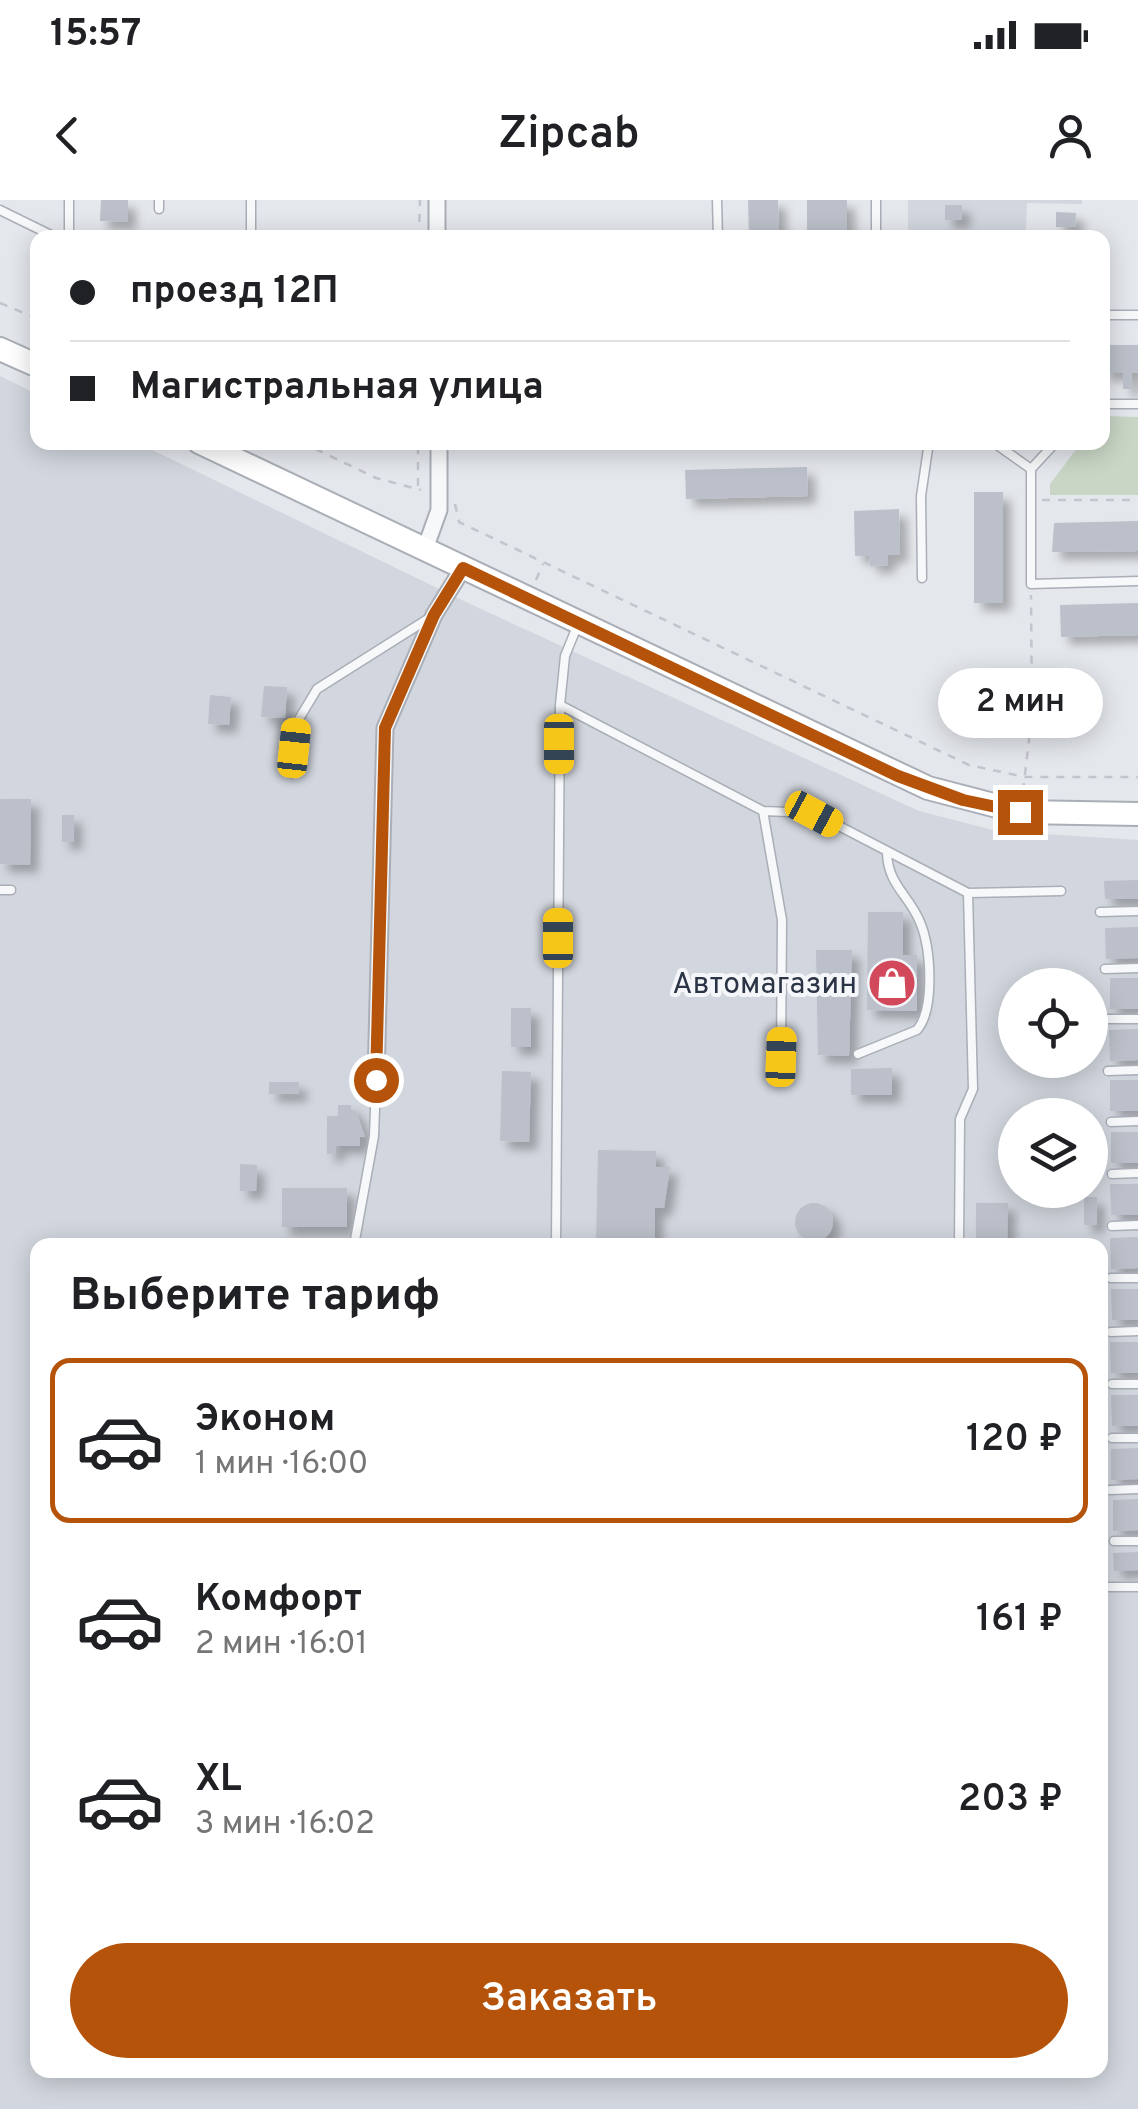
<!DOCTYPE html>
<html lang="ru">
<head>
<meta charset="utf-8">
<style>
	:root { --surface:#fff; --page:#f6f6f6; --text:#202124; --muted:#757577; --line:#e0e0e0; --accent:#b45309 }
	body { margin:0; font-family:Overpass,sans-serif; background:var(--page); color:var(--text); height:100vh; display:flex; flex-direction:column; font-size:38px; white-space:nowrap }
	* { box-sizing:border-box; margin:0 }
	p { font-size:32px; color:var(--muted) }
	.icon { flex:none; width:55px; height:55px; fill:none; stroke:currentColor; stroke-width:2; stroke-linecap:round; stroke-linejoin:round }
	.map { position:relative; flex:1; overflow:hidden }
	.panel { position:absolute; left:30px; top:1038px; width:1078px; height:840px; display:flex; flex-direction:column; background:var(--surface); border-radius:20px; box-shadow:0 5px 25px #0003 }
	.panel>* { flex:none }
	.hud { position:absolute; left:30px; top:30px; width:1080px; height:220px; border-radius:20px; box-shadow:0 5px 25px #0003; display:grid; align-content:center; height:220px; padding:0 40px; background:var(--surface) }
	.buttons { position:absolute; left:998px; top:768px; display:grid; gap:20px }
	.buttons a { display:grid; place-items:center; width:110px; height:110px; border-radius:50%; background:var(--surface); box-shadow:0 5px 25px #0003; font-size:50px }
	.end { position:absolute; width:45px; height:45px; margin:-22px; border:12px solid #b45309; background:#fff; box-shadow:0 0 0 5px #fff }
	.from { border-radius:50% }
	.bubble { position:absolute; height:70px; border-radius:35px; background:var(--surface); box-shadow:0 5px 25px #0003; font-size:32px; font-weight:600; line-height:70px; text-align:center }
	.car { position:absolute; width:30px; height:60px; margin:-30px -15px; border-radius:12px; box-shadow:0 0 8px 2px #0007; background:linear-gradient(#f5c518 24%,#345 0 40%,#f5c518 0 76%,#345 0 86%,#f5c518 0) }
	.hud b { display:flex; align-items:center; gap:35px; height:95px; font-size:38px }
	.hud b+b { border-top:2px solid var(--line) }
	.hud i { width:25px; height:25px; background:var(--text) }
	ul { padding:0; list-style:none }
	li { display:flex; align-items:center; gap:30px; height:165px; margin:0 20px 15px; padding:0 20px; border:5px solid transparent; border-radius:20px }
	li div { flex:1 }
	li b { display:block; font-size:38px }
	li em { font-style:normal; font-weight:600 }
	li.active { border-color:var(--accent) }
	li>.icon { width:90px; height:90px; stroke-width:1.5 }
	h2 { padding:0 40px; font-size:45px; line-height:120px }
	.button { display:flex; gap:20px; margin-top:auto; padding:20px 40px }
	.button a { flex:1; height:115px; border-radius:60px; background:var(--accent); color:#fff; font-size:40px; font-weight:600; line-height:115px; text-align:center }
	.status { display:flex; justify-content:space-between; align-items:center; height:70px; padding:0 50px; background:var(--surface); direction:ltr }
	.status svg { height:28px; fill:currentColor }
	header { display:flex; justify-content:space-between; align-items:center; height:130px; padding:0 40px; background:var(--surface); font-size:45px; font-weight:600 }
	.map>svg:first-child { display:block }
</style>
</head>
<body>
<div class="status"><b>15:57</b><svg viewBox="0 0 49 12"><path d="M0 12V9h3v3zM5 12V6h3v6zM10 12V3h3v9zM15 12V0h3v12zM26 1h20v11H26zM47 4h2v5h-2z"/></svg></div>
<header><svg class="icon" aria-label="back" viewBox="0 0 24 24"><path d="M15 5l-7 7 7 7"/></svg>Zipcab<svg class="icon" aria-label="person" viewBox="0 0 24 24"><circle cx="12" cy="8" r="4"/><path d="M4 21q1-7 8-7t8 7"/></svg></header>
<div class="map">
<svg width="1138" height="1909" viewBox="0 0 1138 1909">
	<defs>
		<filter id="shadow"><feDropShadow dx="8" dy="8" stdDeviation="5" flood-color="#0004"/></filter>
	</defs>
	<rect width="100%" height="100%" fill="#e4e7ec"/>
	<path fill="#d2d6de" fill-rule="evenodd" d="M908 0H1082V4L1027 3 1026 32 908 31Z
		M0 176 37 194 38 242 138 243 468 403 919 611 997 631 1138 640V1909H0ZM1015 785H1090V860H1015ZM1015 915H1090V990H1015ZM38 1045H1100V1870H38Z"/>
	<path fill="#c9d6c5" d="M1103 216 1138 217V295H1050V284L1081 243 1102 242Z"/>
	<path fill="#bbc0ca" filter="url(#shadow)" d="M101 0H128V22L100 21Z
		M748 0H778L779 38H749Z
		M807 0H847V33L807 34Z
		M945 5H962V20H945Z
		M1056 12 1076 13 1075 27H1056Z
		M1102 145H1138V173H1132V189H1123V173H1102Z
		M807 267 808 296 686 299 685 270Z
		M974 292H1003V403H974Z
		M899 309 900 355H888V365L870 366 869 356H855L854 311Z
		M1138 321V351L1052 352 1054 323Z
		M1138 403V435L1061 437 1060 405Z
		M264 486 287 487 285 518 261 517Z
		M210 495 231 497 229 525 208 524Z
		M0 599H31L30 665 0 664Z
		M62 615H74V642H62Z
		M1138 680V699H1105L1104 681Z
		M868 712H903V755H917V811L867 810Z
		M1138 727V758L1106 759 1105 728Z
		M816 750H852L849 856 818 855Z
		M1110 778H1138V809H1110Z
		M511 808H531V847H511Z
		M1138 829V860L1110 861 1109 830Z
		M892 868V895H851V869Z
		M502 871 531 872 529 942 500 941Z
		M1110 880H1138V911H1110Z
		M269 882H299V894H269Z
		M338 905H351V910L356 911 365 937H360V946H336V954H327V916H338Z
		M1111 932H1138V963H1111Z
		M598 950 656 951V967H670L664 1008H655V1045H596Z
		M240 964 257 965 256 991H240Z
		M1110 984H1138V1015H1111Z
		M282 988H347V1027H282Z
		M1084 997H1097V1025H1084Z
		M976 1003H1008L1007 1045H976Z
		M795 1022a19 19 0 1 1 38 0a19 19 0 1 1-38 0Z
		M1138 1037V1068L1111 1069 1110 1038Z
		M1111 1089H1138V1120H1112Z
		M1110 1142H1138V1173H1111Z
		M1111 1195H1138V1226H1112Z
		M1138 1248V1279L1111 1280V1249Z
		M1138 1299V1330L1113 1331V1300Z
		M1138 1352V1370L1114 1371 1113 1353Z"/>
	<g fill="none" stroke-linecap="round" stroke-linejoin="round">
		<g stroke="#a9aeb7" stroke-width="11">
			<path id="service" d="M159 0V9
				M251 0V38
				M717 0 718 38
				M876 0V38
				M0 10 57 38
				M69 38V0
				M1102 115H1138
				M1102 204H1138
				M993 242 1031 269V384L1138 381
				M638 244 707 242
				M1031 269 1056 242
				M922 378 921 296 929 242
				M560 505 763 611 814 613 968 693 973 889 960 919 959 1045
				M292 573 296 524 317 489 431 417
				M763 611 782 720 781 857
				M0 690H11
				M968 693 1061 691
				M1100 712 1138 711
				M1105 769 1138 768
				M1108 819H1138
				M858 854 917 830C935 809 931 748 920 722 909 695 888 685 887 653
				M1108 871 1138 870
				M1111 922 1138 921
				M1112 974 1138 973
				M1112 1026 1138 1025
				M355 1040 374 936 376 882
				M556 1045 560 505 565 456 578 424
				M1111 1078H1138
				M1111 1132 1138 1131
				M1112 1184H1138
				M1112 1238H1138
				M1110 1290 1138 1289
				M1114 1341H1138
				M1100 1387H1138"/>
		</g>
		<g stroke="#a9aeb7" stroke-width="19">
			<path id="minor" d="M437 0V38
				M425 349 439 310V242
				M376 880 385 528 434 415 463 368"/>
		</g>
		<g stroke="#a9aeb7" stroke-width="26">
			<path id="secondary" d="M0 149 38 166
				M199 242 928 588 1020 612 1138 614"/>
		</g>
		<path stroke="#c2c5cb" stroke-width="2.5" stroke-dasharray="8 8" stroke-linecap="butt" d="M419 38 420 0
			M0 103 38 119
			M301 242 376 278 421 290
			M418 286V242
			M1042 300H1138
			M455 304 459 322 969 565 1025 577H1138
			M536 380 543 364
			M1023 591 1032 514 1031 395"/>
		<use href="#service" stroke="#f7f8fa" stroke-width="8"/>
		<use href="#minor" stroke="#f7f8fa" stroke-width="15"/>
		<use href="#secondary" stroke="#fff" stroke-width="22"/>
	</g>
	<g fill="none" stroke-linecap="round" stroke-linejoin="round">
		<path stroke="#b45309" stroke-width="12" d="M376 880 385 528 434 415 463 368 898 576 963 600 1020 612"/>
	</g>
	<defs>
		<g id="shop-disc" transform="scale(2.5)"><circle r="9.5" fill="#d1495b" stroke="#f4f6f9"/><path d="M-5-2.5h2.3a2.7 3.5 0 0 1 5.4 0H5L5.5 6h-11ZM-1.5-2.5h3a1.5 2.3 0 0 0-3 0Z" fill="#fff"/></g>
	</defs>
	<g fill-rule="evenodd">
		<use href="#shop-disc" x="892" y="783"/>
	</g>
	<g text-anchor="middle" stroke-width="8" stroke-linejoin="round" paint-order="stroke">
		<g font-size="30" fill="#2b3445" stroke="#f4f6f9" text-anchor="end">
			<text x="857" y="793">Автомагазин</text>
		</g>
	</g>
</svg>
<div class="buttons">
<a><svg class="icon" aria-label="locate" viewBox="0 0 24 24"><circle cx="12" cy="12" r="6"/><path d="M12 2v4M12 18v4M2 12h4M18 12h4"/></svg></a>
<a><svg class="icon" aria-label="layers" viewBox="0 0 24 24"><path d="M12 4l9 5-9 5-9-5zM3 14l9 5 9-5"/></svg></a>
</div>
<i class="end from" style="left:376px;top:880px"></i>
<i class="end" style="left:1020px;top:612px"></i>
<div class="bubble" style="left:938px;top:468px;width:165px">2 мин</div>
<i class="car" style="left:559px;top:544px;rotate:180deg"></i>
<i class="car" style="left:294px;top:548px;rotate:6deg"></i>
<i class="car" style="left:814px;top:614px;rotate:118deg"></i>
<i class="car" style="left:558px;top:738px;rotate:0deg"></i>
<i class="car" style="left:781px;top:857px;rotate:2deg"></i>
<div class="hud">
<b><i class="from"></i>проезд 12П</b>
<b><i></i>Магистральная улица</b>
</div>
<section class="panel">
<h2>Выберите тариф</h2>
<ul>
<li class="active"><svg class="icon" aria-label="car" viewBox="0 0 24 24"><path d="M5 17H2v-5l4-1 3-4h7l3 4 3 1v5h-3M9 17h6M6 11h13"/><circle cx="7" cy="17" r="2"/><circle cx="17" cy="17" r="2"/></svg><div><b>Эконом</b><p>1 мин · 16:00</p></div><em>120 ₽</em></li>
<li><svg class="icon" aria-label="car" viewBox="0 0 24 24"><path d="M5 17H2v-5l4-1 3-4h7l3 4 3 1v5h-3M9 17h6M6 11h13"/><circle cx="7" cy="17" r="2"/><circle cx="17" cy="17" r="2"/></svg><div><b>Комфорт</b><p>2 мин · 16:01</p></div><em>161 ₽</em></li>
<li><svg class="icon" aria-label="car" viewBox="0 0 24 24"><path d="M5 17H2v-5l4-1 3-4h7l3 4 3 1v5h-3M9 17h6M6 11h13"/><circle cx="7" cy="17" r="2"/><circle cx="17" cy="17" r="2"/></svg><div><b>XL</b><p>3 мин · 16:02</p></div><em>203 ₽</em></li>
</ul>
<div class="button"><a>Заказать</a></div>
</section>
</div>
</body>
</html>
